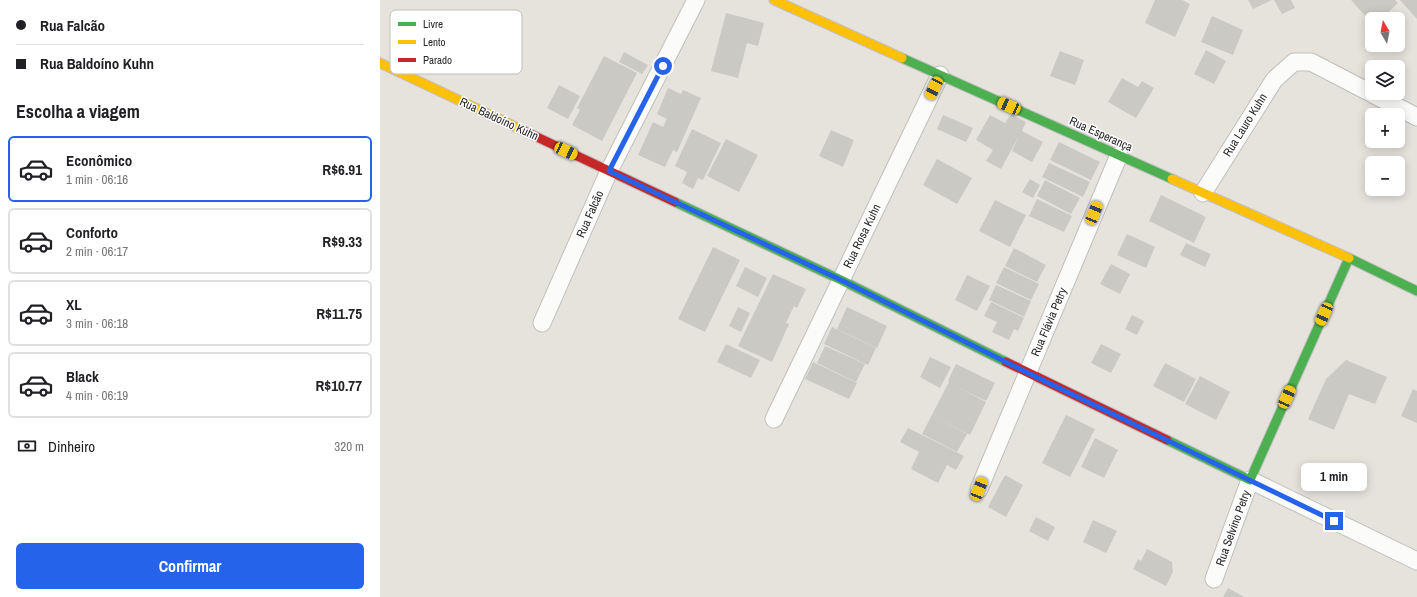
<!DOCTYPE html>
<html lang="pt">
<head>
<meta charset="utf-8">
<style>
	:root { --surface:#fff; --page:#f2f2f2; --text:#202124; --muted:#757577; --line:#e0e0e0; --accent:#2563eb }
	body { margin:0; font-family:"Archivo Narrow",sans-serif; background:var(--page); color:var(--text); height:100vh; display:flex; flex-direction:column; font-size:15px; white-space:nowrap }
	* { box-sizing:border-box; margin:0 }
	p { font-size:13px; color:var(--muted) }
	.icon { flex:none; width:22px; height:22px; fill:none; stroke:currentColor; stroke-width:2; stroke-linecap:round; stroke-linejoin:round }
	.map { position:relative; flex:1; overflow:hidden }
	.panel { display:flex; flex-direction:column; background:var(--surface); width:380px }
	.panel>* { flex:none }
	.hud { display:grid; align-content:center; height:88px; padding:0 16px; background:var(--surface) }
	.needle { width:26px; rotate:350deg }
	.buttons { position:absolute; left:985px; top:12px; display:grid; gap:8px }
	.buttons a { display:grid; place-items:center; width:40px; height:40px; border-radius:6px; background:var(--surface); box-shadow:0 2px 10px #0003; font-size:20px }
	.end { position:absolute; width:18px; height:18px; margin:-9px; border:5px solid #2563eb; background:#fff; box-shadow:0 0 0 2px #fff }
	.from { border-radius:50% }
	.bubble { position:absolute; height:28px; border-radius:6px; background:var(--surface); box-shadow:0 2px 10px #0003; font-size:13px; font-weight:800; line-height:28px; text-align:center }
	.car { position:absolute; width:12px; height:24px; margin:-12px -6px; border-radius:5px; box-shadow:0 0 3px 1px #0007; background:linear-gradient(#f5c518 24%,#345 0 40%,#f5c518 0 76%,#345 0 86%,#f5c518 0) }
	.hud b { display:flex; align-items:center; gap:14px; height:38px; font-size:15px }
	.hud b+b { border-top:1px solid var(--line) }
	.hud i { width:10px; height:10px; background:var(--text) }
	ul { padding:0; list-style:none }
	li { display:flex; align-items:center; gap:12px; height:66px; margin:0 8px 6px; padding:0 8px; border:2px solid var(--line); border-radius:6px }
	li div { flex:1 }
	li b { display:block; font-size:15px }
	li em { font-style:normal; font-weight:800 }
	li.active { border-color:var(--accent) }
	li>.icon { width:36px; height:36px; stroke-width:1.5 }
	h2 { padding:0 16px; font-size:18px; line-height:48px }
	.pay { display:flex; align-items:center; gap:10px; height:44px; padding:0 16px; font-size:15px }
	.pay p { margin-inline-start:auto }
	.primary-button { display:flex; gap:8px; margin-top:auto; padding:8px 16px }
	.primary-button a { flex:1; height:46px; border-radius:6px; background:var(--accent); color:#fff; font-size:16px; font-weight:800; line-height:46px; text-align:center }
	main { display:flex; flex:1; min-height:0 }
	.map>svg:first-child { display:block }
</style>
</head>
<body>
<main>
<section class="panel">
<div class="hud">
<b><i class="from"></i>Rua Falcão</b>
<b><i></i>Rua Baldoíno Kuhn</b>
</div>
<h2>Escolha a viagem</h2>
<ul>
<li class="active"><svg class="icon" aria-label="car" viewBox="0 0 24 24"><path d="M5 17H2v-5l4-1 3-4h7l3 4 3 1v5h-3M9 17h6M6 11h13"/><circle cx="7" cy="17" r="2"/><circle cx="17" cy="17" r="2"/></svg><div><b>Econômico</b><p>1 min · 06:16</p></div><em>R$6.91</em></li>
<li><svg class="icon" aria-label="car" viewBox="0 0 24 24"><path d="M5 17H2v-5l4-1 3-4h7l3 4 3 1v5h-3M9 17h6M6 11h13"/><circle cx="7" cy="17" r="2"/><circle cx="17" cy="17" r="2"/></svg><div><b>Conforto</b><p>2 min · 06:17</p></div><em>R$9.33</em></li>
<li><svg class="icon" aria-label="car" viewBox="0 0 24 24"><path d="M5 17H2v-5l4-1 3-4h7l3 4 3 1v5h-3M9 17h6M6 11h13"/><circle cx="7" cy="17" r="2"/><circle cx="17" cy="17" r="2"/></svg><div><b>XL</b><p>3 min · 06:18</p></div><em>R$11.75</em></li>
<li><svg class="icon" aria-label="car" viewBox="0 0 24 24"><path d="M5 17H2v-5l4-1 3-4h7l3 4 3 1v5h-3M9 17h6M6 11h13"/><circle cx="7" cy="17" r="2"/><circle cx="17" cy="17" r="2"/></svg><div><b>Black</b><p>4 min · 06:19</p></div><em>R$10.77</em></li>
</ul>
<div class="pay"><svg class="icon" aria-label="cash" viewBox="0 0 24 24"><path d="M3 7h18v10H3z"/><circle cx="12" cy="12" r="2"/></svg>Dinheiro<p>320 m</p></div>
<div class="primary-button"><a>Confirmar</a></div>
</section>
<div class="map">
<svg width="1037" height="597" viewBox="0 0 1037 597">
	<rect width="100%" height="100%" fill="#e6e3dd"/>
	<path fill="#cbc9c4" d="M775 0H802L810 4 795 37 765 23Z
		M868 0H892L873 9Z
		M894 0H911L915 8 902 14Z
		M971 0H1015L1018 3 1001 19H992V23Z
		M1020 0H1037V19Z
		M346 13 384 23 378 46 367 43 358 78 331 71Z
		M832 16 863 30 853 55 821 42Z
		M826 50 846 61 834 84 814 74Z
		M680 51 704 60 695 85 670 76Z
		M244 52 268 65 262 74 239 62Z
		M224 56 257 73 222 141 192 125 200 110 197 108Z
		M742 78 758 87 762 81 774 88 756 118 728 102Z
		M179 85 200 96 188 119 167 108Z
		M288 88 301 94 303 90 321 98 297 152 293 150 285 167 258 155 273 122 283 127 287 119 277 114Z
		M631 114 646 122 642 131 663 142 652 162 632 151 639 136 621 169 606 161 613 150 596 140 610 115 625 123Z
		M563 115 593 128 586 142 557 129Z
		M312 129 341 143 323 180 318 178 313 189 302 183 307 172 295 166Z
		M451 130 474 140 463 167 439 156Z
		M346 139 378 155 359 192 327 176Z
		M679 142 720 162 711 180 670 160Z
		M557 159 592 178 577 204 543 185Z
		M669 163 710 182 703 197 662 177Z
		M650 179 660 185 653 198 642 192Z
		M665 180 700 198 691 214 657 196Z
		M781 195 826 217 814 243 769 221Z
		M657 199 692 216 684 232 649 216Z
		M615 200 646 215 630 247 599 231Z
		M747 234 775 247 766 268 737 255Z
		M806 243 831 254 825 267 800 255Z
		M333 247 360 260 325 332 298 319Z
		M634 248 666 265 657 282 625 266Z
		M731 264 750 274 740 294 720 284Z
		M365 267 387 278 378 297 356 286Z
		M624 267 659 284 651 300 616 283Z
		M393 274 426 289 417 308 414 306 406 323 409 324 392 362 358 346Z
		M587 275 610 286 597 311 575 300Z
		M616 285 651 301 644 317 609 300Z
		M611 302 644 318 638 331 634 329 629 340 612 332 617 322 604 316Z
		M358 307 370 313 361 332 349 326Z
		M467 307 507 326 497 348 457 329Z
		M752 315 764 321 757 335 745 329Z
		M452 327 496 348 488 365 444 344Z
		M346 344 380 360 371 378 337 362Z
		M721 344 741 354 731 373 711 363Z
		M445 346 485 364 476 382 437 363Z
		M550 357 571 367 560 388 540 377Z
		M966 360 1007 377 995 404 969 394 954 430 928 419 946 379Z
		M433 362 477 383 469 399 425 379Z
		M785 363 816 379 804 402 773 386Z
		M576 364 615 383 606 401 577 387 606 402 590 435 555 417 587 434 577 452 542 434 569 382 568 381Z
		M820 376 850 392 836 420 805 404Z
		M1033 389 1037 391V423L1021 416Z
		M686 415 715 429 690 477 662 463Z
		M528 428 584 456 576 470 567 465 558 483 531 469 539 452 520 442Z
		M715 438 738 450 724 478 701 467Z
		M625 475 643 485 626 517 608 507Z
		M656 517 675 527 668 541 649 531Z
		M713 520 737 531 726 553 703 542Z
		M767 549 792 562 793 572 786 586 753 569 758 559 761 561Z
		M848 588 864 597H843Z"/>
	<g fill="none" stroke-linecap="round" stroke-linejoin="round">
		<g stroke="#c0bfbf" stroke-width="19">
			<path id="street" d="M823 193 894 80 914 62H931L1037 117
				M162 323 229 171 316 0
				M394 419 560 75
				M599 489 739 155
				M834 579 870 480 1037 561"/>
		</g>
		<g stroke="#c0bfbf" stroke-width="11">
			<path id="fast" d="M522 58 792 179
				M295 202 461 280 626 362
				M969 258 1037 291
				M787 440 870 480 969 258"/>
		</g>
		<g stroke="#c0bfbf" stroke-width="11">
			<path id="slow" d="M394 0 522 58
				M0 63 142 130
				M792 179 969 258"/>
		</g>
		<g stroke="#c0bfbf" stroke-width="11">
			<path id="jam" d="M142 130 295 202
				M626 362 787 440"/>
		</g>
		<use href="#street" stroke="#fbfbfa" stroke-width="17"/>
		<use href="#fast" stroke="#4caf50" stroke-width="9"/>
		<use href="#slow" stroke="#ffc107" stroke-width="9"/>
		<use href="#jam" stroke="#c62828" stroke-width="9"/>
	</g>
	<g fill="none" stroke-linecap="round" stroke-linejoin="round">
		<path stroke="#2563eb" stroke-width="5" d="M283 66 229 171 461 280 648 373 954 521"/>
	</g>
	<g text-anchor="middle" stroke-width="3" stroke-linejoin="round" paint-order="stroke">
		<g font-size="12" fill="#282828" stroke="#fff">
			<text transform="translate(119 119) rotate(25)" y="4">Rua Baldoíno Kuhn</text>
			<text transform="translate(865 125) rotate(-58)" y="4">Rua Lauro Kuhn</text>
			<text transform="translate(721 134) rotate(24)" y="4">Rua Esperança</text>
			<text transform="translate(210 214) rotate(-66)" y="4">Rua Falcão</text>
			<text transform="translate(482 236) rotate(-64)" y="4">Rua Rosa Kuhn</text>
			<text transform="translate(669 322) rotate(-67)" y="4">Rua Flávia Petry</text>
			<text transform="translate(853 528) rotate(-70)" y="4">Rua Selvino Petry</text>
		</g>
	</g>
	<rect x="10" y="10" width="132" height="64" rx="6" fill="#fff" stroke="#bebebe" stroke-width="1"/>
	<rect x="18" y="22" width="18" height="4" fill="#4caf50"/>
	<rect x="18" y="40" width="18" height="4" fill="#ffc107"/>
	<rect x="18" y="58" width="18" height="4" fill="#c62828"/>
	<g font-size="11" fill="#282828">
		<text x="43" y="28">Livre</text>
		<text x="43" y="46">Lento</text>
		<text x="43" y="64">Parado</text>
	</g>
</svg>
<div class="buttons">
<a><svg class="needle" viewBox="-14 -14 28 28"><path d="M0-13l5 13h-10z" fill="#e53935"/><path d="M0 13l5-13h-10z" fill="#757577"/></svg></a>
<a><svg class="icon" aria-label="layers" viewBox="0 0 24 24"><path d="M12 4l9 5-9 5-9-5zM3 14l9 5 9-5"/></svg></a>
<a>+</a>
<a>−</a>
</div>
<i class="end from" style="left:283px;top:66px"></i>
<i class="end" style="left:954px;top:521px"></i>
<div class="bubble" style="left:921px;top:463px;width:66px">1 min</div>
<i class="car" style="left:554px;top:88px;rotate:206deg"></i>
<i class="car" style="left:629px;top:106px;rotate:294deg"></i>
<i class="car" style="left:186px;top:151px;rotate:115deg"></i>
<i class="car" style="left:714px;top:213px;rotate:22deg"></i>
<i class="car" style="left:944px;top:314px;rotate:204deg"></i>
<i class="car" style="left:907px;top:397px;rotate:24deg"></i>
<i class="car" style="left:599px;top:489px;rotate:22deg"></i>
</div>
</main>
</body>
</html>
